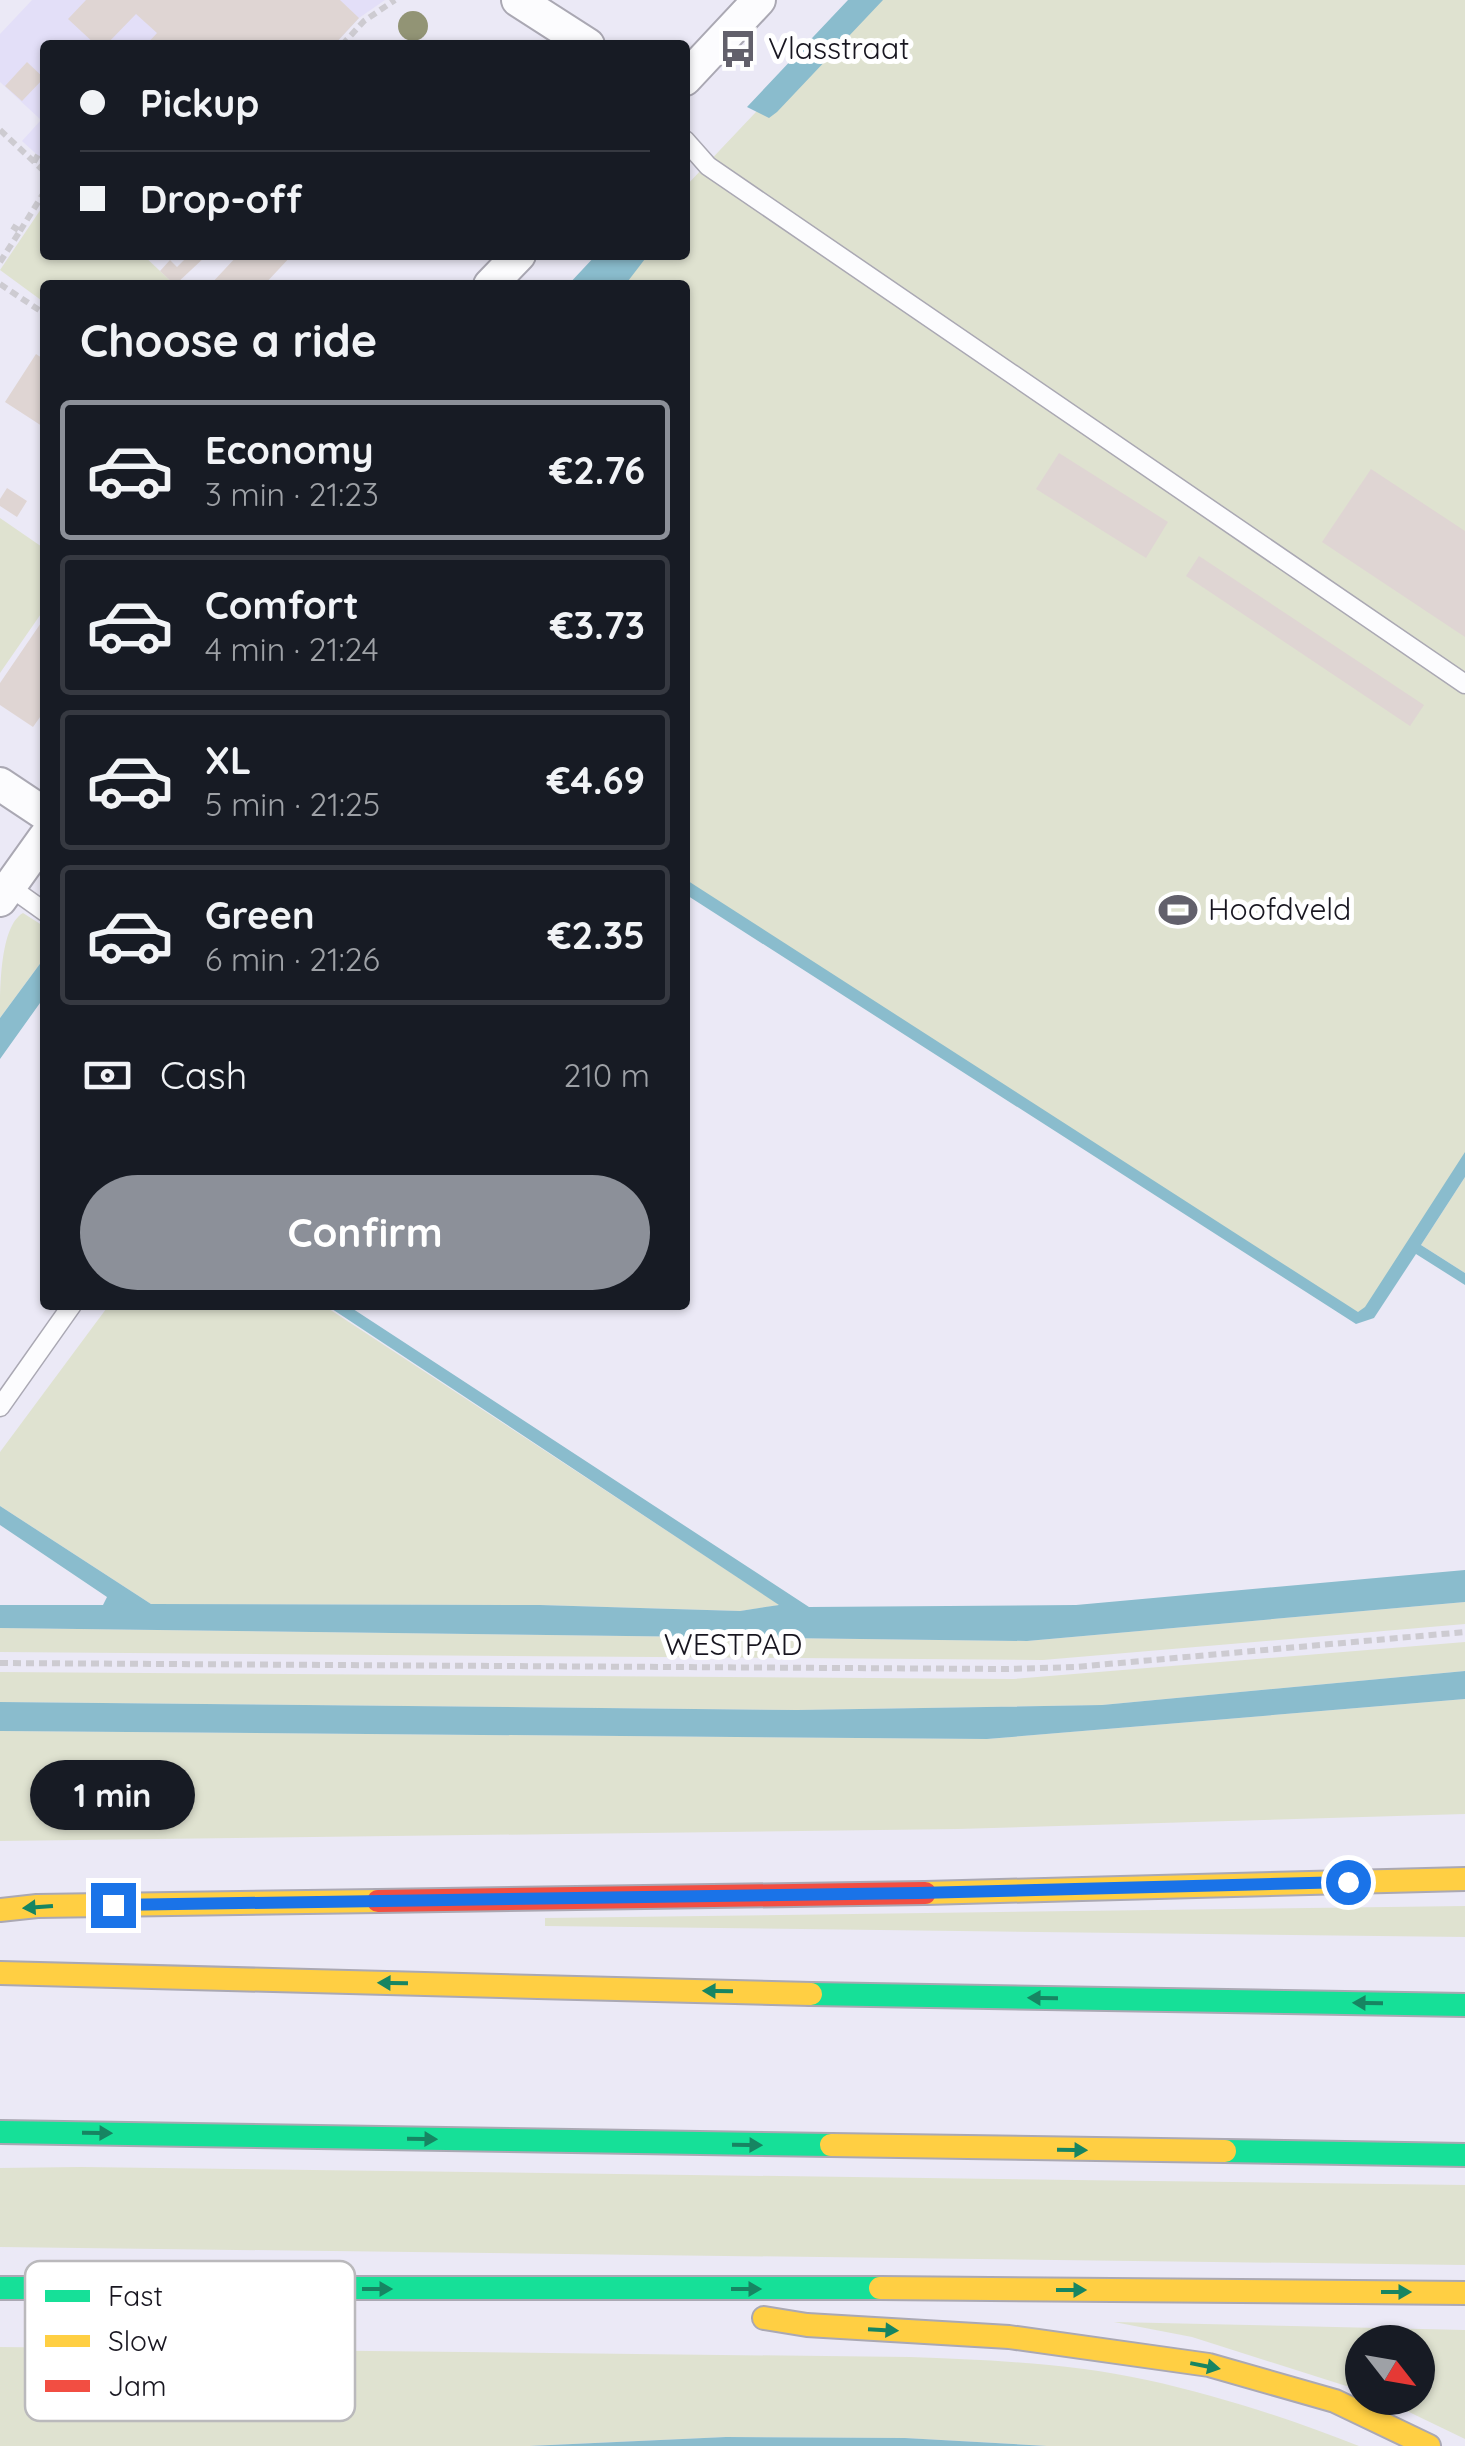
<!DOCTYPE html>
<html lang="en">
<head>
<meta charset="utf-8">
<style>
	:root { --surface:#171b24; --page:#242831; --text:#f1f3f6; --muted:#9ea1a6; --line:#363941; --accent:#8c9099 }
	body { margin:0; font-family:Quicksand,sans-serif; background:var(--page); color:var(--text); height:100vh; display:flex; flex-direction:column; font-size:38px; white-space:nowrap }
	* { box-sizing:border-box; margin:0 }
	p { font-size:32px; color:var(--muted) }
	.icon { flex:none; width:55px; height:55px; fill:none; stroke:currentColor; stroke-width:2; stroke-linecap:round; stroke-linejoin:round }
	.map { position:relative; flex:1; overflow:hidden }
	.side { position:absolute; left:40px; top:280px; width:650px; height:1030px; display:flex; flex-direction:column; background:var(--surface); border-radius:10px; box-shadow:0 2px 8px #0004 }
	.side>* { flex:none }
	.hud { position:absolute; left:40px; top:40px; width:650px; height:220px; border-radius:10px; box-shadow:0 2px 8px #0004; display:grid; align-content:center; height:220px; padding:0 40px; background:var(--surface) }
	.needle { width:65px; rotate:121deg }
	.controls { position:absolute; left:1345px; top:2325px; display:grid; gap:20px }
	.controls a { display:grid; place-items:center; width:90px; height:90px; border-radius:50%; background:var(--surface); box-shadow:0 2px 8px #0004; font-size:50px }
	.end { position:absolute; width:45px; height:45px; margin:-22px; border:12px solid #1a73e8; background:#fff; box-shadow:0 0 0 5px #fff }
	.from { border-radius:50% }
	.bubble { position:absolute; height:70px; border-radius:35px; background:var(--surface); box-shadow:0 2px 8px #0004; font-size:32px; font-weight:700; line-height:70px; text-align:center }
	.hud b { display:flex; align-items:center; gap:35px; height:95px; font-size:38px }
	.hud b+b { border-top:2px solid var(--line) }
	.hud i { width:25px; height:25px; background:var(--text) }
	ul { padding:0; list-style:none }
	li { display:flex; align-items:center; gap:30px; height:140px; margin:0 20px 15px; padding:0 20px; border:5px solid var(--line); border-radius:10px }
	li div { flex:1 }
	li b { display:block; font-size:38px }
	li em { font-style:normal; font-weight:700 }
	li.active { border-color:var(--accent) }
	li>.icon { width:90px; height:90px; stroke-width:1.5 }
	h2 { padding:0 40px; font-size:45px; line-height:120px }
	.pay { display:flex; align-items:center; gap:25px; height:110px; padding:0 40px; font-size:38px }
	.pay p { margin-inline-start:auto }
	.primary-button { display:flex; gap:20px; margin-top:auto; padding:20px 40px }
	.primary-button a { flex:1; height:115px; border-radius:60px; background:var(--accent); color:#fff; font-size:40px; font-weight:700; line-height:115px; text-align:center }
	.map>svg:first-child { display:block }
</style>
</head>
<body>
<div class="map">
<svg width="1465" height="2446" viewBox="0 0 1465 2446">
	<rect width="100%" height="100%" fill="#ebe9f6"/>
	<path fill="#e3dff8" d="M32 0H385L359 18 334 45H45V162L22 141 41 120 0 82V34Z"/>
	<path fill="#dfe2d0" d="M862 0H1465V1164L1359 1317 685 888V285H598L626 255H685V187Z
		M45 203V255H143L175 285H45V303L0 270Z
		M0 518 45 549V608L0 673Z
		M23 913 45 927V957L0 1018C0 988 0 926 23 913Z
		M1465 1177V1273L1421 1245Z
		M109 1305H323L780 1605 740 1611 540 1605 151 1604 0 1506V1452Z
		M1465 1602V1624L1043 1660 0 1652V1628L1027 1641Z
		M1465 1642V1671L1102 1705 797 1710 0 1702V1672L1014 1679Z
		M1465 1699V1814L958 1829 0 1841V1731L987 1739Z
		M1465 1906V1937L545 1926V1918Z
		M81 2167 1465 2185V2265L0 2247V2168Z
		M1114 2322 1465 2330V2439L1380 2398H1418V2342H1362V2391L1192 2337Z
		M0 2347 910 2357C989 2360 1070 2363 1147 2380 1220 2396 1290 2419 1359 2446H1047L905 2438 726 2437 529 2446H0Z"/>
	<path fill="#8abccd" d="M848 0H883L777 112 769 118 747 107Z
		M596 255H648L625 285H568Z
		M685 879 1358 1312 1365 1307 1465 1152V1177L1421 1245 1465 1273V1285L1416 1254 1374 1318 1356 1324 685 894Z
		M45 957V996L0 1059V1018Z
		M326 1305H347L809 1607 1076 1605 1465 1570V1602L1027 1641 0 1628V1605H103L107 1597 0 1525V1506L151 1604 540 1605 740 1611 779 1605Z
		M1465 1671V1699L987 1739 0 1731V1702L797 1710 1102 1705Z
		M726 2437 905 2438 1047 2446H529Z"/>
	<path fill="#dfd5d3" d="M86 0H340L359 18 334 45H146L157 33 136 14 106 45H96L68 19Z
		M27 62 44 78 22 101 5 86Z
		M189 255H207L175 285 160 271 170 260 177 267Z
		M238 255H292L264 285H210Z
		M36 354 45 360V428L5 402Z
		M1059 453 1168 522 1146 558 1036 489Z
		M1371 469 1465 531V637L1322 542Z
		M7 488 27 501 17 517 0 506V499Z
		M1199 556 1424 705 1410 726 1186 576Z
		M45 617V710L33 727 0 705V683Z"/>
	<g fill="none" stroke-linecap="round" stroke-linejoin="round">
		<g stroke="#aaa8b3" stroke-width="21">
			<path id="lane" d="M685 140 708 166 1465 684
				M10 887 45 912
				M0 1407 72 1305"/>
		</g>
		<g stroke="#aaa8b3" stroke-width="36">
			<path id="street" d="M518 0 588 45
				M685 79 759 0
				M490 285 519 255
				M0 784 45 814
				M0 900 45 837"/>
		</g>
		<g stroke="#aaa8b3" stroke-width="26">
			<path id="fast" d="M811 1994 1465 2005
				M0 2132 831 2145
				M1225 2151 1465 2155
				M0 2288H880"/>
		</g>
		<g stroke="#aaa8b3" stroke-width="26">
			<path id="slow" d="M925 1893 1465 1879
				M0 1910 37 1906 378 1901
				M0 1973 811 1994
				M831 2145 1225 2151
				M880 2288 1465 2293
				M764 2318 807 2325 1009 2337 1209 2365 1335 2401 1429 2446"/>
		</g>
		<g stroke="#aaa8b3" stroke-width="26">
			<path id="jam" d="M378 1901 925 1893"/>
		</g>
		<path stroke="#cdcbd1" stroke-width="6" stroke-dasharray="8 5" stroke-linecap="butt" d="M342 45 364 21 395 0
			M0 130 45 172
			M34 162 38 155H45
			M20 231 45 191
			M0 262 20 231 12 226
			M0 284 45 314
			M0 1663 1007 1669 1075 1667 1465 1632"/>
		<use href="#lane" stroke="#fcfcfe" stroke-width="18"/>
		<use href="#street" stroke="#fcfcfe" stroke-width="32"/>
		<use href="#fast" stroke="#16e098" stroke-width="22"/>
		<use href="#slow" stroke="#ffcf43" stroke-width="22"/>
		<use href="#jam" stroke="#f24e42" stroke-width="22"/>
	</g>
	<circle fill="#929475" cx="413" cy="26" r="15"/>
	<defs><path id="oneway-solid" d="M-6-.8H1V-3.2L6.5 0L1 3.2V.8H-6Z" transform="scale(2.5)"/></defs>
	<g fill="#178562">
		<use href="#oneway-solid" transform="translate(38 1907) rotate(176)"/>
		<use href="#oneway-solid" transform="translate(393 1983) rotate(-179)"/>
		<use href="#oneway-solid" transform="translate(718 1991) rotate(-179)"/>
		<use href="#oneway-solid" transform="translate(1043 1998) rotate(-179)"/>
		<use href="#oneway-solid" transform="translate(1368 2003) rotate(-179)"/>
		<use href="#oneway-solid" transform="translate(97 2133) rotate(1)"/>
		<use href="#oneway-solid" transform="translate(422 2139) rotate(1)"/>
		<use href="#oneway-solid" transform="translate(747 2145) rotate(1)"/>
		<use href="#oneway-solid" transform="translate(1072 2150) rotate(1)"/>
		<use href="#oneway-solid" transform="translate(377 2289)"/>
		<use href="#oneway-solid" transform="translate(746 2289)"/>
		<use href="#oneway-solid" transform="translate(1071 2290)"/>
		<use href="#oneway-solid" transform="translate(1396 2292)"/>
		<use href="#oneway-solid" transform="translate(883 2330) rotate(3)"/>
		<use href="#oneway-solid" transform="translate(1205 2366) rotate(11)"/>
	</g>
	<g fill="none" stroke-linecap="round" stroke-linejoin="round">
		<path stroke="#1a73e8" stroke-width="12" d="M113 1905 918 1893 1348 1882"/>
	</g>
	<defs>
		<g id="bus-bare" transform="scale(3)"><path d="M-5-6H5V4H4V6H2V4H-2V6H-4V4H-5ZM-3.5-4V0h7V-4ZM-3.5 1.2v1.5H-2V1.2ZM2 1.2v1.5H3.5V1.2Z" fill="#62606b" stroke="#fff" stroke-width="2.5" paint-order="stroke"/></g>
		<g id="stadium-bare" transform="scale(3)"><path d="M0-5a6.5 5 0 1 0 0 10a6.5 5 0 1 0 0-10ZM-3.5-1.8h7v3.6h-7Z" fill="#62606b" stroke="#fff" stroke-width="2.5" paint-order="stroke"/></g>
	</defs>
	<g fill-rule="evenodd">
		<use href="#bus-bare" x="738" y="49"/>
		<use href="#stadium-bare" x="1178" y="910"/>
	</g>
	<g text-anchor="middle" stroke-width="10" stroke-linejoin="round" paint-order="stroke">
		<g font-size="30" fill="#181620" stroke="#fff" text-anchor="start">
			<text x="768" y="59">Vlasstraat</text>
			<text x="1208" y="920">Hoofdveld</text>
		</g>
		<g font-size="30" fill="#181620" stroke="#fff">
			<text x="733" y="1655">WESTPAD</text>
		</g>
	</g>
	<rect x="25" y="2261" width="330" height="160" rx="15" fill="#fff" stroke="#bab9bc" stroke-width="2.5"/>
	<rect x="45" y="2290" width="45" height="12" fill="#16e098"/>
	<rect x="45" y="2335" width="45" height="12" fill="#ffcf43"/>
	<rect x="45" y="2380" width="45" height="12" fill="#f24e42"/>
	<g font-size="28" fill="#181620">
		<text x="108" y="2306">Fast</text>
		<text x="108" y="2351">Slow</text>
		<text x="108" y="2396">Jam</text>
	</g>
</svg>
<div class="controls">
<a><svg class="needle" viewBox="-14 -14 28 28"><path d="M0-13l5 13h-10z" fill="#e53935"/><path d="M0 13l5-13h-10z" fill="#9ea1a6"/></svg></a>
</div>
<i class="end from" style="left:1348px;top:1882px"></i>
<i class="end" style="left:113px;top:1905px"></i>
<div class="bubble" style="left:30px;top:1760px;width:165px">1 min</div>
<div class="hud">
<b><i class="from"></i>Pickup</b>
<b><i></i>Drop-off</b>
</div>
<section class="side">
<h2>Choose a ride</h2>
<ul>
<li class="active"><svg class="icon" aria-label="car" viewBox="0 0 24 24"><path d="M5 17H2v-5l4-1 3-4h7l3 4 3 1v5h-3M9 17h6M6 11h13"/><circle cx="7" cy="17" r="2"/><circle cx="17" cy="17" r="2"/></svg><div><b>Economy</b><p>3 min · 21:23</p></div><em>€2.76</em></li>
<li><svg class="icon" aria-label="car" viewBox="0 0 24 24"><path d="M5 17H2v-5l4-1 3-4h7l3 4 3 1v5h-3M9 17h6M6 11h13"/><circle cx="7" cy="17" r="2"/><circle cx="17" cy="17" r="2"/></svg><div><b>Comfort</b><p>4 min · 21:24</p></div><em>€3.73</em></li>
<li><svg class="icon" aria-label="car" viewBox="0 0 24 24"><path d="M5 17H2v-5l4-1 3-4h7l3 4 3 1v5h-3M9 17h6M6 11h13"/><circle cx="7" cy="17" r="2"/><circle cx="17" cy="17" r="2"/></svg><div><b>XL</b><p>5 min · 21:25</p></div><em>€4.69</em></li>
<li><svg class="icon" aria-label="car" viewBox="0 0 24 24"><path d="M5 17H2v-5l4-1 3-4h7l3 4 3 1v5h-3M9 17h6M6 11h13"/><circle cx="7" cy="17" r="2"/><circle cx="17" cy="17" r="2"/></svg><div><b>Green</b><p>6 min · 21:26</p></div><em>€2.35</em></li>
</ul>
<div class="pay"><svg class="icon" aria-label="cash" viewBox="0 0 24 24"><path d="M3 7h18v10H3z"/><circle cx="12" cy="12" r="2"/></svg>Cash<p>210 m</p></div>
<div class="primary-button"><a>Confirm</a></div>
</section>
</div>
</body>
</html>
